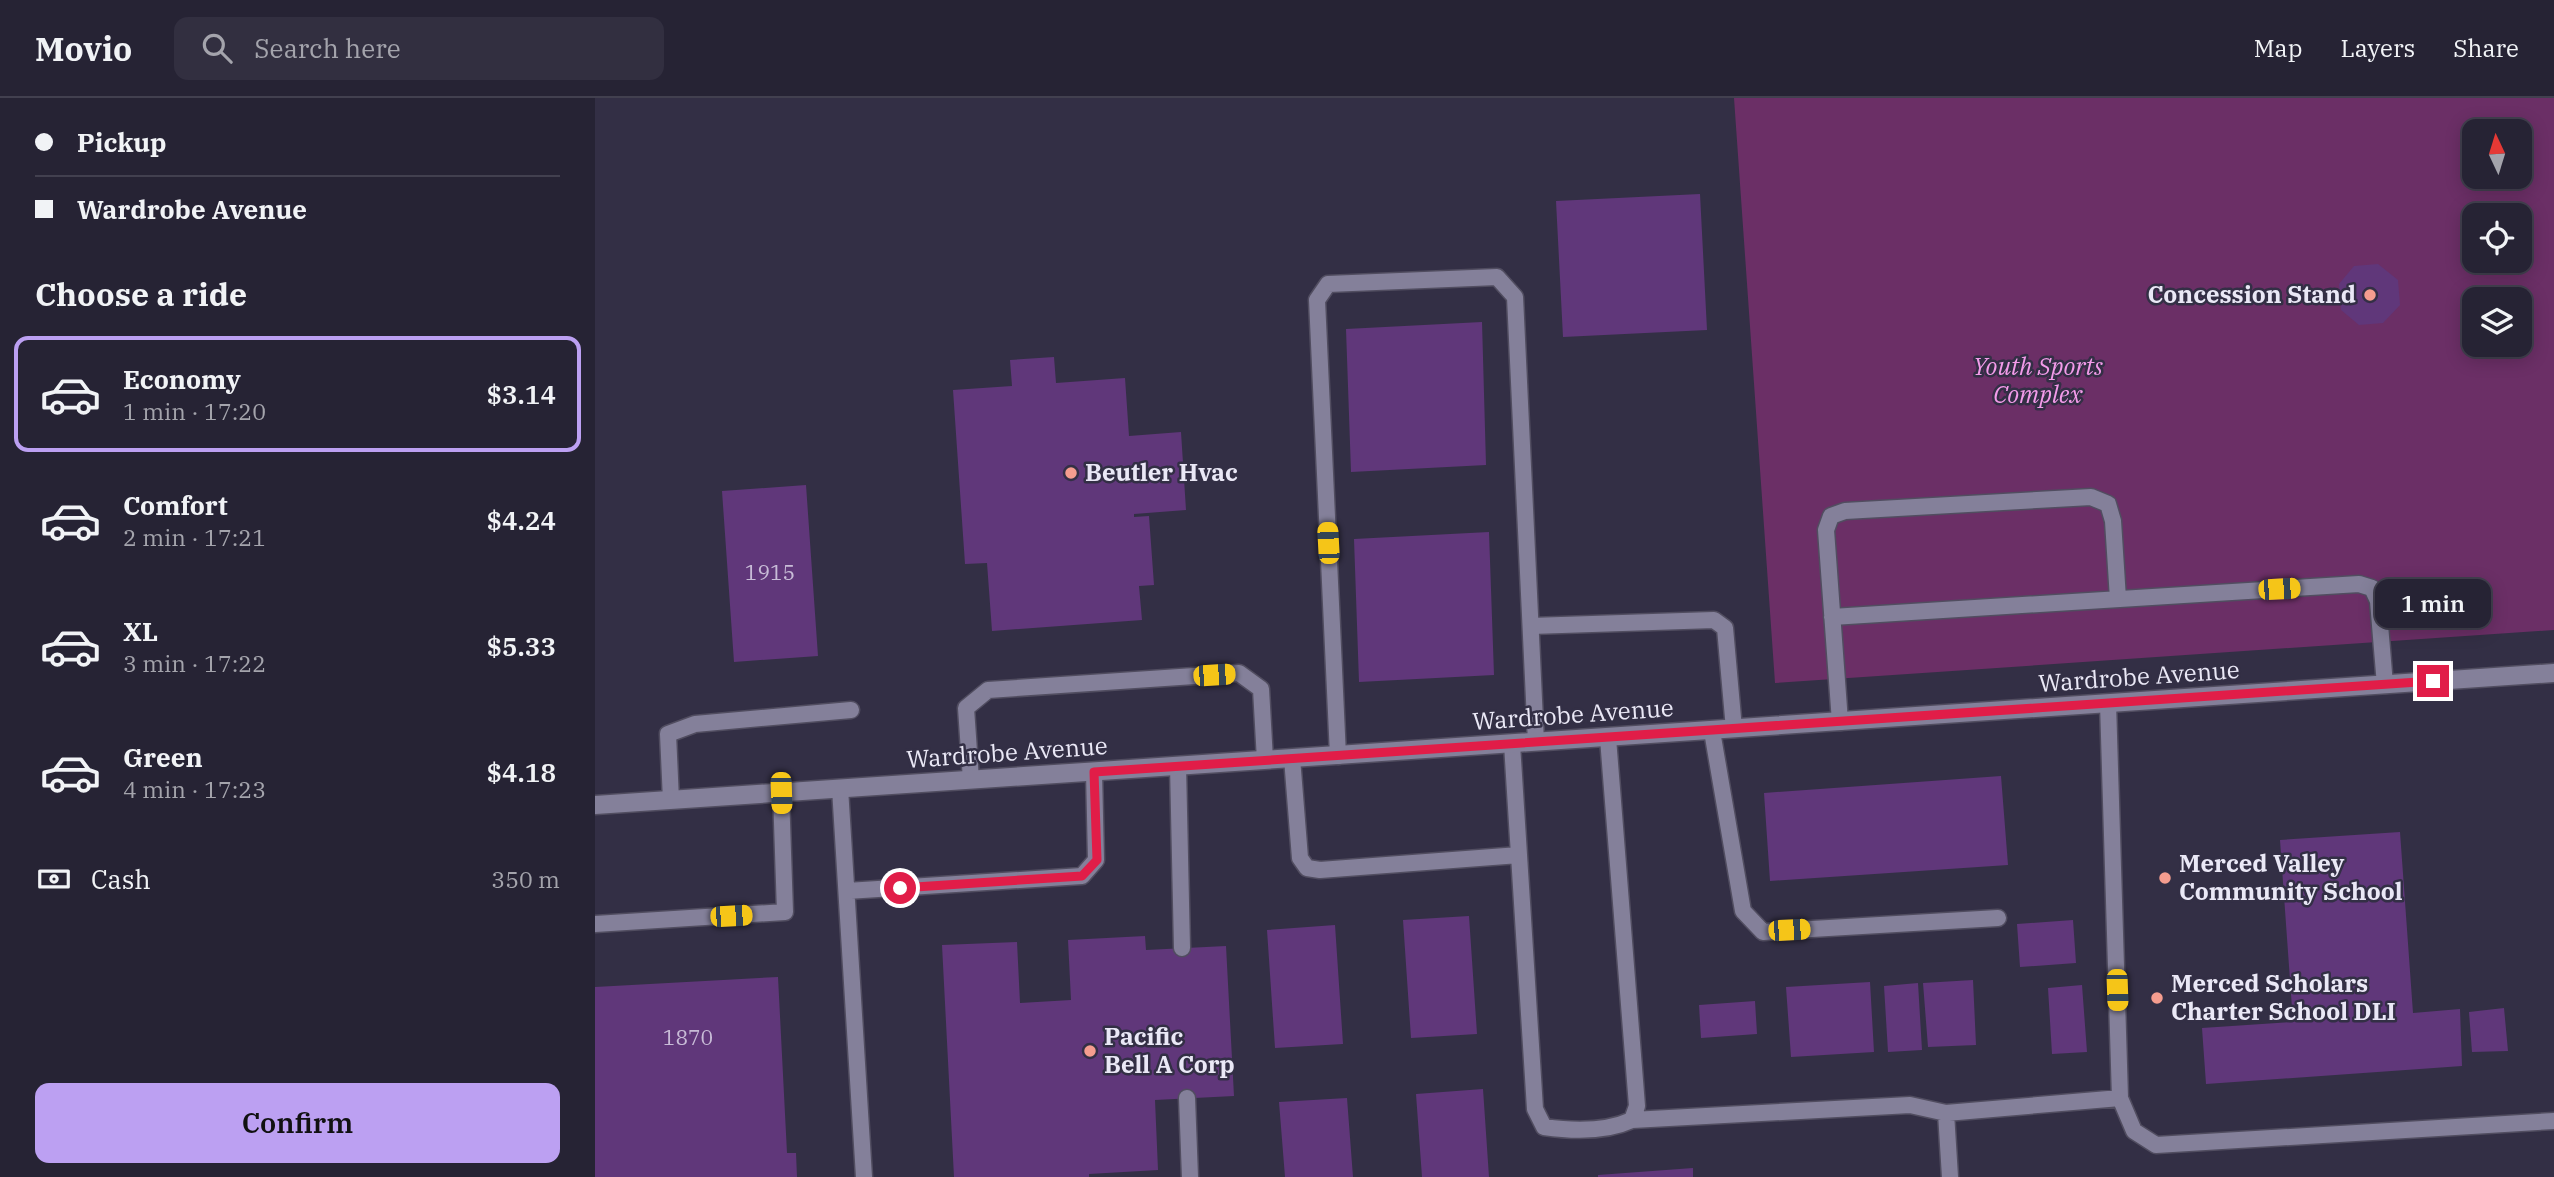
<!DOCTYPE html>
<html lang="en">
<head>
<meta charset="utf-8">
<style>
	:root { --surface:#262334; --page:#322f40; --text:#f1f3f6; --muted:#a4a4ac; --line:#42404f; --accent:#bca0f2 }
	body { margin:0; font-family:"IBM Plex Serif",serif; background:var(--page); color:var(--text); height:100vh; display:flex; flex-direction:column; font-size:26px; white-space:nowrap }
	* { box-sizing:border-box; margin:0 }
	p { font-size:23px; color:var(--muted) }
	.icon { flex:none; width:38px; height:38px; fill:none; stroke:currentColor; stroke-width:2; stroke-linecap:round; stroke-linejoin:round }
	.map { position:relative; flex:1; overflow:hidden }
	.details { display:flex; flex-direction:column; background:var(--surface); width:595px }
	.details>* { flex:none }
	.hud { display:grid; align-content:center; height:154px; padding:0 35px; background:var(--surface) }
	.needle { width:46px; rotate:356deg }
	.controls { position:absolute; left:1867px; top:21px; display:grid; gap:14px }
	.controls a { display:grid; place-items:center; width:70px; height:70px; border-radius:14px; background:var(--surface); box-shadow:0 4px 18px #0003,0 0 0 2px var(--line); font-size:35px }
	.end { position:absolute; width:32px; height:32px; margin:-16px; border:9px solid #e11d48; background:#fff; box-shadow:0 0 0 4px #fff }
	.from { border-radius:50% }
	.bubble { position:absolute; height:49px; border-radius:14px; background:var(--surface); box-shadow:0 4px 18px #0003,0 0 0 2px var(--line); font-size:23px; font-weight:600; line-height:49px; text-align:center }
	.car { position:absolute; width:21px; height:42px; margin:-21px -10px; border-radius:9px; box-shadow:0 0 5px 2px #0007; background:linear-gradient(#f5c518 24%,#345 0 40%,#f5c518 0 76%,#345 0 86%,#f5c518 0) }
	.hud b { display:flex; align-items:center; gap:24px; height:66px; font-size:26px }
	.hud b+b { border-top:2px solid var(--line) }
	.hud i { width:18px; height:18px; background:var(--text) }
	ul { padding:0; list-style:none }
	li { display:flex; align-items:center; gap:21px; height:116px; margin:0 14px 10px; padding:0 21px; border:4px solid transparent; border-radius:14px }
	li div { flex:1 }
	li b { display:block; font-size:26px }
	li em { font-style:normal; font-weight:600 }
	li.current { border-color:var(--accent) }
	li>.icon { width:63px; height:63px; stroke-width:1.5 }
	h2 { padding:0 35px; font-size:32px; line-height:84px }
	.pay { display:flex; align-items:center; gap:18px; height:77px; padding:0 35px; font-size:26px }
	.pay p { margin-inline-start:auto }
	.primary-button { display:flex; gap:14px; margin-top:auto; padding:14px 35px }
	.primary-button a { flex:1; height:80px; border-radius:14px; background:var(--accent); color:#111; font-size:28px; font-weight:600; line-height:80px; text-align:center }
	header { display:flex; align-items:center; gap:42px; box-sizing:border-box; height:98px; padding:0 35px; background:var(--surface); border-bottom:2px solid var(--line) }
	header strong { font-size:33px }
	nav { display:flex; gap:38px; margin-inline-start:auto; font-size:24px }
	.search { width:490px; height:63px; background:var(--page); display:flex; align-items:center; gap:18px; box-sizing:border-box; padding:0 24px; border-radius:14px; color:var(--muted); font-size:26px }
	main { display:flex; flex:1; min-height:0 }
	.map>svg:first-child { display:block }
</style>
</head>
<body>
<header>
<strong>Movio</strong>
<div class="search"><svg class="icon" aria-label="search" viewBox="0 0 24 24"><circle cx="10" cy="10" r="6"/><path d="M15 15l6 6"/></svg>Search here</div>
<nav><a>Map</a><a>Layers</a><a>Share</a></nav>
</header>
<main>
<section class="details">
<div class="hud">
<b><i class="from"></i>Pickup</b>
<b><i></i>Wardrobe Avenue</b>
</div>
<h2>Choose a ride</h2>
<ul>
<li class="current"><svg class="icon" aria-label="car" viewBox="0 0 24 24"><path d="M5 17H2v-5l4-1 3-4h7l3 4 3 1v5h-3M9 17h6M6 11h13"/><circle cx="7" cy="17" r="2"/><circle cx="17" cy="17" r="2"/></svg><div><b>Economy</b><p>1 min · 17:20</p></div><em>$3.14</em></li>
<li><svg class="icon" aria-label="car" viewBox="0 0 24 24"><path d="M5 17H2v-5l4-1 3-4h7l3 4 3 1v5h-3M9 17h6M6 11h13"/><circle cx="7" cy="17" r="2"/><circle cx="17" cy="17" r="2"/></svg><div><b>Comfort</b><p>2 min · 17:21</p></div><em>$4.24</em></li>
<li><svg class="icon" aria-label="car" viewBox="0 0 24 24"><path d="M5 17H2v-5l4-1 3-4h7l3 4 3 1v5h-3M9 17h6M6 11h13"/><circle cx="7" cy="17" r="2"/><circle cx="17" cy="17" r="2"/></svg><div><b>XL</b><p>3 min · 17:22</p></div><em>$5.33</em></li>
<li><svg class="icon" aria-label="car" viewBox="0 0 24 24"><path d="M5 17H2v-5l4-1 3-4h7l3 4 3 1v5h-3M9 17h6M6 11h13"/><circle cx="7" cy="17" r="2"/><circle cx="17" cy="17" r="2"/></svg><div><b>Green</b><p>4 min · 17:23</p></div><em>$4.18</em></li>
</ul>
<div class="pay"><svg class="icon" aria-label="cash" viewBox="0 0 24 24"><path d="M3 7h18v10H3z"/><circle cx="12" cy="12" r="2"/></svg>Cash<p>350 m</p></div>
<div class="primary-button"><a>Confirm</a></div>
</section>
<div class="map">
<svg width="1959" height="1079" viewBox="0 0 1959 1079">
	<rect width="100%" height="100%" fill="#332f45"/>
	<path fill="#6b2f66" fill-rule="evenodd" d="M1139 0H1959V532L1180 585ZM1880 33H1925V79H1880ZM1880 117H1925V163H1880ZM1880 201H1925V247H1880Z"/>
	<path fill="#60377a" d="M1105 96 1112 232 968 239 961 103Z
		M1783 166 1803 182 1805 207 1788 225 1764 227 1746 212 1744 186 1759 168Z
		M887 224 891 367 756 374 751 231Z
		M459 259 461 285 530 280 534 338 586 334 591 412 539 416V419L554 418 559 487 544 488 547 522 397 533 392 465 370 466 358 292 417 288 415 262Z
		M211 387 223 558 139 564 127 393Z
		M894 434 899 577 764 584 759 441Z
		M1406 678 1413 767 1175 783 1169 695Z
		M1805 734 1818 915 1865 911 1867 968 1611 986 1607 930 1698 924 1685 742Z
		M874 818 882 936 816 940 808 822Z
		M1478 822 1481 865 1425 869 1422 826Z
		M740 827 748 946 680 950 672 832Z
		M550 838 551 852 631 848 639 998 560 1002 563 1072 494 1076V1079H359L347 847 422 844 425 905 476 902 473 842Z
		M183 879 192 1055H201L202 1079H0V889Z
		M1378 882 1381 947 1333 949 1328 885Z
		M1275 884 1279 954 1196 959 1191 889Z
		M1323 885 1327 952 1293 954 1289 888Z
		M1487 887 1492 954 1457 956 1453 890Z
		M1160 903 1162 936 1106 940 1104 907Z
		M1909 910 1913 953 1877 954 1874 914Z
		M888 991 894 1079H827L821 996Z
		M752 1000 758 1079H690L684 1004Z
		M1098 1070V1079H1003V1077Z"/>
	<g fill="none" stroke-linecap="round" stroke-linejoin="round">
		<g stroke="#514d60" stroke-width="19">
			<path id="service" d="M1237 519 1764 486 1777 490 1783 503 1790 587
				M936 528 1119 522 1130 530 1139 631
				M1513 605 1525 1000 1539 1033 1561 1047 1959 1023
				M1245 624 1231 432 1236 418 1250 413 1496 399 1513 406 1518 423 1523 501
				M1117 633 1148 813 1168 834 1403 820
				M917 646 940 1011 949 1029C977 1033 1011 1034 1037 1022L1042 1008 1013 640
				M743 658 722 202 733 186 902 179 920 199 941 644
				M697 660 705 760 712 770 725 772 924 757
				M583 668 587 850
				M376 682 371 610 393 592 644 575 666 591 670 662
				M245 690 269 1079
				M76 702 73 636 100 626 256 612
				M252 793 487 778 501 762 499 674
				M0 826 190 814 186 695
				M592 1000 595 1079
				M1351 1015 1355 1079
				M1037 1022 1315 1007 1351 1015 1525 1000"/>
		</g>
		<g stroke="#514d60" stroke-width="21">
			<path id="minor" d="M0 707 1959 575"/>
		</g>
		<use href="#service" stroke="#84809a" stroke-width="16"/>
		<use href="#minor" stroke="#84809a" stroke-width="18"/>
	</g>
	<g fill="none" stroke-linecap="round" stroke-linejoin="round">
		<path stroke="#e11d48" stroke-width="9" d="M305 790 487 778 502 762 499 674 1838 583"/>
	</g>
	<g fill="#f59d8f" stroke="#332f45" stroke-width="2.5">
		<circle cx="1775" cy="197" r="7"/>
		<circle cx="476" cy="375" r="7"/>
		<circle cx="1570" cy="780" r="7"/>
		<circle cx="1562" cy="900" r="7"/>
		<circle cx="495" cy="953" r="7"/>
	</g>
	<g text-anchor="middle" stroke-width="5" stroke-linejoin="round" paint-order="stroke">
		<g font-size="21" fill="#c8bcd7">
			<text x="175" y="482">1915</text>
			<text x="93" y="947">1870</text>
		</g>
		<g font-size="24" font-weight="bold" fill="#eae8f6" stroke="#332f45" text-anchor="start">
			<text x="1761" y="205" text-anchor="end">Concession Stand</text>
			<text x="490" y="383">Beutler Hvac</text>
			<text x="1584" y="774">Merced Valley<tspan x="1584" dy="28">Community School</tspan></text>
			<text x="1576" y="894">Merced Scholars<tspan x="1576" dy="28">Charter School DLI</tspan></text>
			<text x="509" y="947">Pacific<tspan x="509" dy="28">Bell A Corp</tspan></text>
		</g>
		<g font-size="24" font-style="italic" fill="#f39bea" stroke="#332f45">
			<text x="1443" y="277">Youth Sports<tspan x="1443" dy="28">Complex</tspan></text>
		</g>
		<g font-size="24" fill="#eae8f6" stroke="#332f45">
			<text transform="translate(1544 579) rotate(-4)" y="8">Wardrobe Avenue</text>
			<text transform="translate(978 617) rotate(-4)" y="8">Wardrobe Avenue</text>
			<text transform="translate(412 655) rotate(-4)" y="8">Wardrobe Avenue</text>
		</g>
	</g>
</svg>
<div class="controls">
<a><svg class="needle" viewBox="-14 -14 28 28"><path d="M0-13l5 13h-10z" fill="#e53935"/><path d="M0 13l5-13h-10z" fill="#a4a4ac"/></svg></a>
<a><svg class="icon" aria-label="locate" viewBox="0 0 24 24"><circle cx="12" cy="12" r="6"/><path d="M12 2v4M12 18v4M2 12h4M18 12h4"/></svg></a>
<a><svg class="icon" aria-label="layers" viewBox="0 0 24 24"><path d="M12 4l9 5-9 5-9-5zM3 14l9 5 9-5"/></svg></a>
</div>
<i class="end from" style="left:305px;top:790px"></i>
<i class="end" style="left:1838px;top:583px"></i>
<div class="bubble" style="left:1780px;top:481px;width:116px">1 min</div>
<i class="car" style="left:733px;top:445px;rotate:357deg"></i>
<i class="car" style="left:1684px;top:491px;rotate:87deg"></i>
<i class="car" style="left:619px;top:577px;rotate:86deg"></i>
<i class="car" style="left:186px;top:695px;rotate:178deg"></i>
<i class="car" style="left:136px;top:818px;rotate:87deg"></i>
<i class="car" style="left:1194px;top:832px;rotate:87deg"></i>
<i class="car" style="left:1522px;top:892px;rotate:178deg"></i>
</div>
</main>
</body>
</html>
